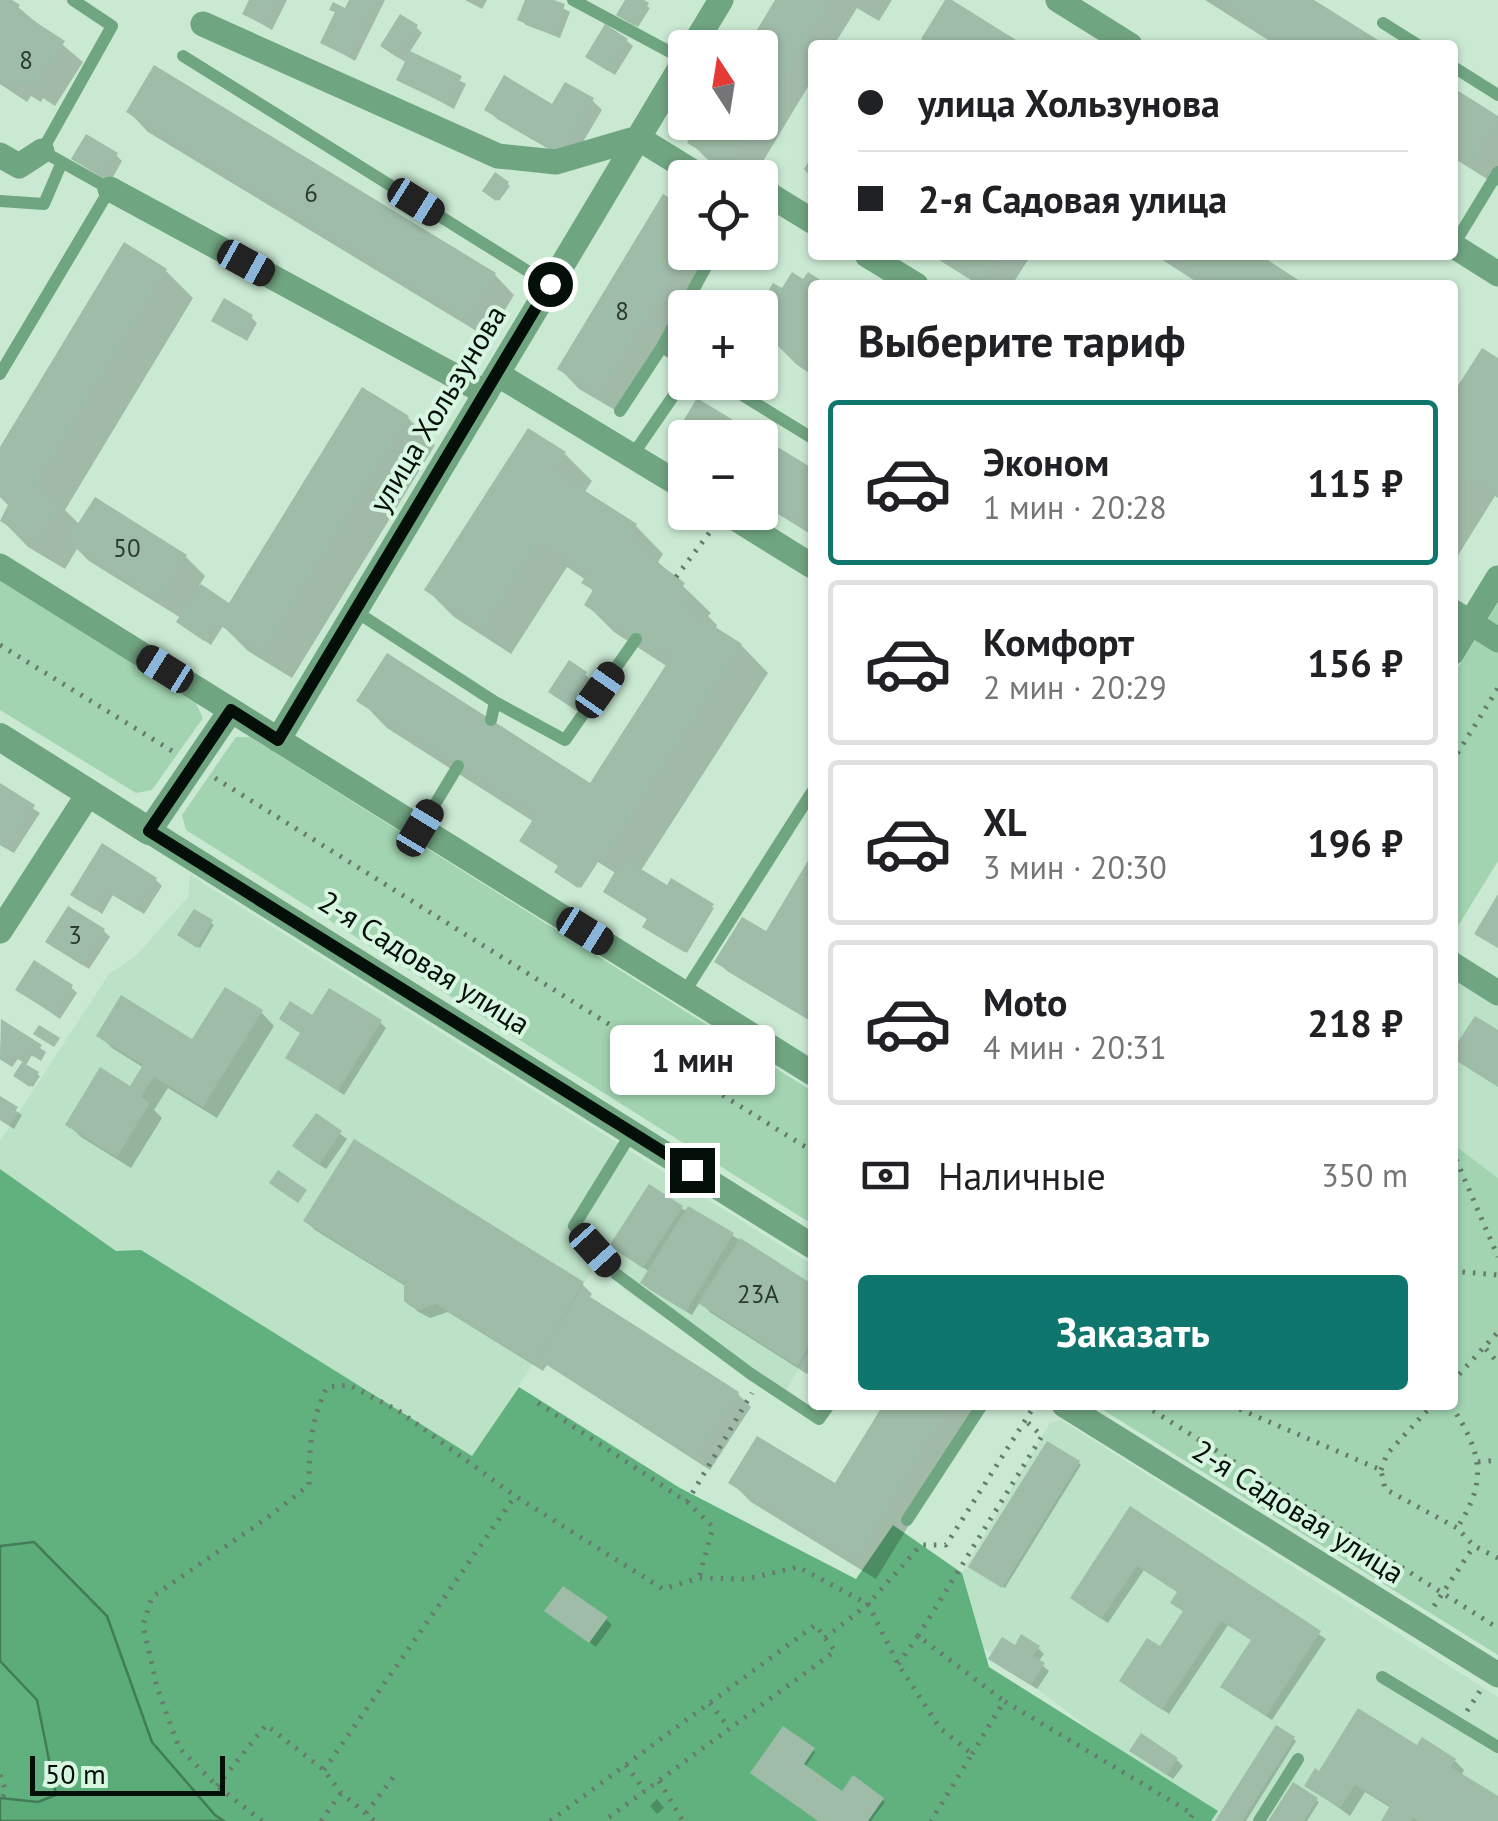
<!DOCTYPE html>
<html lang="ru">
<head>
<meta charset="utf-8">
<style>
	:root { --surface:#fff; --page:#f2f2f2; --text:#202124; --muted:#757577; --line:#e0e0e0; --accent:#0f766e }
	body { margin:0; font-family:"PT Sans",sans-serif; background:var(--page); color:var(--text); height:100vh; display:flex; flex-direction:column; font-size:38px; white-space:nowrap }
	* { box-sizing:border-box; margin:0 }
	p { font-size:32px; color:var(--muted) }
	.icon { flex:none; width:55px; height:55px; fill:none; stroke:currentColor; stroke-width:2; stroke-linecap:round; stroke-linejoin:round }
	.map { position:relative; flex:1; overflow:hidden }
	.drawer { position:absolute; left:808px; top:280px; width:650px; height:1130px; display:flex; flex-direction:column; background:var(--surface); border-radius:10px; box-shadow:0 2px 8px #0004 }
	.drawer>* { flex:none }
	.guide { position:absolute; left:808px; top:40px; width:650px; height:220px; border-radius:10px; box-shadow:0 2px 8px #0004; display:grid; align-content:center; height:220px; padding:0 50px; background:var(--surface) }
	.needle { width:65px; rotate:348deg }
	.tools { position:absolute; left:668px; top:30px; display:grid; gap:20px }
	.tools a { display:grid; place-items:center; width:110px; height:110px; border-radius:10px; background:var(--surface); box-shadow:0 2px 8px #0004; font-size:50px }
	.scale { position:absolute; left:30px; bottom:25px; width:195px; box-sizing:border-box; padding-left:10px; border:5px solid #050f09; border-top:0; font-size:28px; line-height:35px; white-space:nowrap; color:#050f09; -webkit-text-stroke:8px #d7f6e0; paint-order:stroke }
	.end { position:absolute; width:45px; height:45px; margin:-22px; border:12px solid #050f09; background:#fff; box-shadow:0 0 0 5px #fff }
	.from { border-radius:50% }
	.bubble { position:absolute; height:70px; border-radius:10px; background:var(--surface); box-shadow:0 2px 8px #0004; font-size:32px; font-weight:600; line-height:70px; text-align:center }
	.car { position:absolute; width:30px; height:60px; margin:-30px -15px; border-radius:12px; box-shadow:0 0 8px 2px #0007; background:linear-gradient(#222 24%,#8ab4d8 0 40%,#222 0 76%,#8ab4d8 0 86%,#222 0) }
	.guide b { display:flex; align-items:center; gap:35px; height:95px; font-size:38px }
	.guide b+b { border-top:2px solid var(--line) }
	.guide i { width:25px; height:25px; background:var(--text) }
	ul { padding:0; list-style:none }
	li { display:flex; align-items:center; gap:30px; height:165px; margin:0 20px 15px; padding:0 30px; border:5px solid var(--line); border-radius:10px }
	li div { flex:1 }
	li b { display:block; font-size:38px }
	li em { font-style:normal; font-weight:600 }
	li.active { border-color:var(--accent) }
	li>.icon { width:90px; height:90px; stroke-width:1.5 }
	h2 { padding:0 50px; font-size:45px; line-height:120px }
	.pay { display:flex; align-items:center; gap:25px; height:110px; padding:0 50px; font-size:38px }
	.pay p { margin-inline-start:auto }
	.button { display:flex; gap:20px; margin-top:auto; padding:20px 50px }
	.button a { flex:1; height:115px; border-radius:10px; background:var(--accent); color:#fff; font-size:40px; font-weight:600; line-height:115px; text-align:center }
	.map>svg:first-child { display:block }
</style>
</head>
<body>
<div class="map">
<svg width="1498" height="1821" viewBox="0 0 1498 1821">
	<rect width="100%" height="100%" fill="#cae9d3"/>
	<path fill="#bbe1c6" d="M190 875 812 1265V1346L781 1399 624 1289 606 1249 473 1457 116 1251 0 1169V1141L109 974 137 955 188 897Z
		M1452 976 1498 1005V1178L1453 1144Z
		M1061 1420 1498 1697V1821H1211L982 1647 962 1573 1050 1423Z"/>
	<path fill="#a2d4b1" d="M0 580 196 703 203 718 152 790 136 793 0 710Z
		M1498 603V861L1453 934 1452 677Z
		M236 737H250L812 1091V1224L186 830 182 815Z
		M1453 1144 1498 1178V1655L1095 1405H1452Z"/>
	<path fill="#60b17e" d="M0 1169 116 1251 141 1250 472 1456 519 1387 680 1488 856 1579 893 1525 962 1573 989 1667 1218 1811 1211 1821H224L215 1815 152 1742 107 1616 34 1542 0 1546Z
		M0 1661 37 1700 56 1796 38 1802 0 1798Z"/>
	<path fill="#5cac7a" stroke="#427d58" stroke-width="2.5" d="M34 1542 107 1616 152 1742 215 1815 224 1821H0V1798L38 1802 56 1795 37 1700 0 1661V1546Z"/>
	<path fill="#0003" d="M0 0H7L18 7 83 62 55 106 43 98 41 102 31 96 27 102 0 84Z
		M252 0H287L272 30 245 14Z
		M351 0H385L355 61 323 42 337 14 332 9 346 11Z
		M465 0H487L482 9Z
		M527 0H547L570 12 560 38 526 25 520 19Z
		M628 0H639L650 8 638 27 621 16Z
		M778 0H892L879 21 857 8 834 45H812V80L753 178H736L710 162 690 142 703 122H760V48Z
		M1205 0H1310L1381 45H1276Z
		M416 27 422 33 409 53 466 84 454 109 399 79 407 63 389 52Z
		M627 41 633 46 615 75 594 62Z
		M155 68 495 275 514 295 488 338 148 132 129 112Z
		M1452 90 1498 119V186L1452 157Z
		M592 100 602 110 571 162 497 119 487 109 553 107Z
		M116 155 122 161 110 182 74 159Z
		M812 156V178L804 169Z
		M495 175 510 186 499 201 485 191Z
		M685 210V252H717L620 413 579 389 560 369Z
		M931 255H1031L1012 285H979Z
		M1155 255H1255L1301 285H1201Z
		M166 271 193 298 65 510 80 525 186 557 205 576 199 586 228 605 408 418 435 445 292 678 248 651 223 626 211 645 185 627 181 618 89 561 77 549 65 569 28 547 1 519 9 506 0 497V452Z
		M804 283 823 285H812V375L797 365 770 338 783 292Z
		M251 317 257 323 247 341 214 320Z
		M1498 361V498L1495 496 1452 565V400Z
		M760 439 812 471V535L760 503Z
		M565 454 592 481 584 493 636 526 663 554 658 562 711 613 708 616 717 625 715 629 741 645 768 673 640 872 667 888 714 908 687 953 648 929 650 919 617 874 598 862 581 888 560 874 561 866 534 822 387 728 360 700 591 787 668 667 614 632 587 605 595 593 584 582 586 580 567 567 511 654 454 617 427 590Z
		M585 674 591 680 586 688 557 697Z
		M0 786 40 813 14 853 0 845Z
		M812 858V1022L727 971 717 961 766 935Z
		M156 880 162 886 144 914 113 895 102 914 73 894Z
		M195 912 214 925 200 948 183 937Z
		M104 931 110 937 89 969 54 947Z
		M71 987 77 993 60 1019 18 990Z
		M261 1012 274 1026 217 1118 168 1088 154 1110 162 1118 131 1168 81 1137 68 1124 131 1089 144 1068 112 1048 99 1035 193 1043Z
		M312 1018 380 1022 386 1028 344 1095 288 1058Z
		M2 1022 46 1052 41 1061 32 1055 25 1067 40 1076 33 1087 16 1076 24 1063 18 1059 12 1067 0 1059Z
		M0 1099 22 1115 14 1129 0 1120Z
		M316 1116 347 1139 326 1169 301 1152Z
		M681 1208 732 1235 812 1287V1365L807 1374 711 1313 700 1302 692 1315 649 1289 644 1283 650 1272 618 1251Z
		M306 1221 582 1284 592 1294 588 1299 738 1394 751 1407 710 1470 547 1365 543 1371 448 1312 430 1318 417 1311 407 1300V1287L315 1230Z
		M882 1405H967L977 1414 876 1579 751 1502 732 1483 835 1487 885 1407Z
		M1079 1463 1081 1465 1005 1588 974 1569Z
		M1131 1510 1326 1639 1272 1720 1229 1692 1253 1641 1228 1625 1169 1714 1122 1681 1161 1649 1185 1613 1173 1603 1180 1593 1144 1570 1108 1623 1079 1604Z
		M554 1617 606 1619 612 1625 596 1647Z
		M1016 1648H1038L1044 1654 1038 1662 1049 1671 1037 1689 997 1664Z
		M1294 1739 1296 1741 1246 1821H1218Z
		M1418 1749 1455 1761 1464 1770 1461 1776 1498 1799V1821H1384L1391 1808 1365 1792 1350 1816 1307 1785 1320 1774Z
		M813 1750 815 1752 805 1768 843 1794 853 1779 885 1802 871 1821H821L753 1773Z
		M1138 1756 1177 1760 1183 1766 1173 1779Z
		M1294 1785 1319 1802 1307 1821H1271Z
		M657 1799 664 1808 657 1814 650 1806Z"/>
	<path fill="#9ebca7" d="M0 0H12L20 5 17 10 65 41 34 88 23 81 20 85 11 78 7 84 0 79Z
		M249 0H279L266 26 242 14Z
		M349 0H377L349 57 320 43 335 12 329 10 333 2 345 8Z
		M525 0H554L565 4 554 34 517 20Z
		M625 0H644L649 3 635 26 616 15Z
		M775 0H831L760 115V48H746Z
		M945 0H952L1024 45H931L921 39Z
		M1217 0H1314L1386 45H1288Z
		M400 14 418 25 397 57 380 46Z
		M605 24 628 39 608 71 585 57Z
		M410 51 462 76 448 105 396 80Z
		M154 65 496 273 468 320 126 112Z
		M504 75 552 104 565 82 594 98 561 154 484 110Z
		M1452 87 1498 116V123L1473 162 1452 149Z
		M700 122H755L728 167 687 143Z
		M86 134 118 153 103 178 71 159Z
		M495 172 509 182 496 201 482 191Z
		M663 194 685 207V255L600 395 557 369Z
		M124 242 167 269 35 487 62 503 37 543 0 521 11 499 0 493V447Z
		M939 255H1000L983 282Z
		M1166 255H1260L1306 285H1212Z
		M792 272 803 279 808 272 828 285H812V367L767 338 771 331 760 324 771 307 762 301 773 283 782 288Z
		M224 298 253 315 240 337 211 321Z
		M1482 348 1498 358V496L1464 475 1452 493V395Z
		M362 387 409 416 264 652 216 623 204 641 176 622 201 584 229 603Z
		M697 398 812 468V530L760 498V438H685V452L670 443Z
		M528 428 566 452 554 471 637 524 630 536 646 546 642 551 685 583 681 589 691 596 684 607 742 644 604 859 599 856 578 888 554 872 558 866 519 841 536 815 356 701 387 653 590 783 673 654 661 646 657 653 584 605 593 590 581 583 588 573 539 542 483 628 424 590Z
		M95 497 187 555 159 600 66 542Z
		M569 660 587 672 581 681 595 690 580 713 548 692Z
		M0 783 35 805 7 849 0 845Z
		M102 843 157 878 137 910 106 891 95 910 70 895Z
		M812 854V1001L804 1016 714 962 742 917 766 931Z
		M623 858 667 885 671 878 714 904 684 952 642 927 647 919 603 892Z
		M1498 894V948L1474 934Z
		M68 906 105 929 82 965 45 942Z
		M194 909 213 920 197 948 177 935Z
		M34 960 73 985 54 1014 15 990Z
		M225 987 263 1010 203 1107 154 1077 141 1097 150 1103 117 1157 65 1125 100 1067 130 1086 143 1065 96 1036 121 995 192 1039Z
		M329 988 382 1020 338 1091 285 1058 300 1033 279 1019 290 1001 312 1015Z
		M1475 1016 1498 1030V1087L1452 1058V1051Z
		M1 1019 42 1045 34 1057 25 1051 19 1060 11 1055 6 1063 0 1059Z
		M39 1025 60 1038 54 1047 33 1034Z
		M22 1062 39 1072 30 1087 13 1076Z
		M0 1096 18 1107 7 1124 0 1120Z
		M316 1113 342 1131 319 1165 292 1146Z
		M354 1139 584 1282 533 1364 436 1304 418 1310 410 1306 404 1301V1284L303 1221Z
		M278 1170 307 1190 298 1203 269 1183Z
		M649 1184 683 1206 643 1268 609 1246Z
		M688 1206 734 1233 686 1311 640 1283Z
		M740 1238 812 1284V1341L797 1366 698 1303Z
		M581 1291 739 1392 696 1459 538 1359Z
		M883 1405H951L856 1561 728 1483 757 1436 835 1483Z
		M1047 1441 1080 1461 1002 1588 968 1567Z
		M1130 1506 1321 1631 1266 1716 1220 1687 1251 1640 1221 1621 1162 1710 1119 1681 1147 1638 1160 1646 1183 1611 1170 1603 1177 1592 1137 1566 1101 1619 1070 1598Z
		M563 1586 608 1617 589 1643 544 1611Z
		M1021 1634 1040 1646 1033 1656 1045 1663 1031 1685 988 1659 1002 1637 1015 1645Z
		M1358 1708 1417 1745 1422 1737 1456 1759 1451 1767 1498 1796V1821H1418L1413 1818 1411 1821H1381L1390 1806 1355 1785 1340 1808 1304 1786 1315 1768 1319 1771Z
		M1276 1725 1295 1737 1242 1821H1215Z
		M783 1726 815 1748 804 1764 842 1791 853 1775 884 1798 868 1821H818L750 1773Z
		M1141 1733 1178 1758 1167 1775 1129 1751Z
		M1293 1782 1318 1798 1304 1821H1268Z"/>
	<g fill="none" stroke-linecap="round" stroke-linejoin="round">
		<path stroke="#677b6d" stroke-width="5" stroke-dasharray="2.5 8" stroke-linecap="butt" d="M676 577 710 532
			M0 645 172 751
			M1452 762 1498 688
			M215 778 812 1151
			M1452 1150 1498 1257
			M1452 1271 1498 1275
			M1486 1349 1498 1363
			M1452 1382 1498 1332
			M538 1403 687 1502 713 1527 699 1578
			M1144 1405 1498 1628
			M1230 1405 1381 1470 1385 1489 1457 1528 1474 1546 1498 1558
			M1451 1405C1481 1452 1489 1479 1457 1528
			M1478 1462 1498 1460
			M1381 1470 1387 1454 1432 1405
			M687 1502 752 1393
			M1434 1606 1474 1546
			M918 1636 1042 1436 1026 1421
			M825 1638 868 1604 921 1545H946L1035 1405
			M898 1664 918 1636 1004 1701
			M710 1703 729 1728
			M1467 1711 1480 1691
			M972 1754 1004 1701 1193 1814 1189 1821
			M626 1765 645 1791
			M324 1770 515 1496
			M0 1775 6 1791 0 1802
			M659 1781 683 1821
			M217 1786 266 1725 324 1770 341 1793 375 1821
			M366 1813 395 1775
			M262 1821 217 1786 179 1748 157 1687 143 1625 152 1597 267 1518 309 1485C309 1449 311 1419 327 1387L349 1385 399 1411 515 1496 663 1589 699 1578 746 1579 798 1567 868 1604 898 1664 940 1728 972 1754 931 1821
			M321 1821 341 1793
			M550 1821 815 1625 835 1651 604 1821"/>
		<path stroke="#70a581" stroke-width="12" d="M573 0 685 60
			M1383 23 1418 45
			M183 56 550 285
			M1452 66 1498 95
			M0 201 44 204 62 162
			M1453 246 1498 172
			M662 347 685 361
			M0 374 110 189 42 151 112 26 73 0
			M721 382 812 438
			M620 411 662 347 714 252
			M632 456 685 379
			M355 611 495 702
			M491 720 495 702 565 740 636 639
			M420 829 458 766
			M684 993 812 792
			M632 1132 574 1226 616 1274 751 1374 819 1419 829 1405
			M907 1520 982 1405
			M1382 1677 1498 1747
			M1259 1821 1298 1759"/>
		<path stroke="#70a581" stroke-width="25" d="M1058 0 1130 45
			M203 24 498 156 556 162 638 138 703 178
			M692 48 721 0
			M0 155 19 166 42 151
			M110 189 486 393
			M760 189 812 221
			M1452 245 1498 274
			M867 255 916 285
			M497 374 685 488
			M725 512 812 566
			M0 566 812 1073
			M1452 611 1498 640
			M1452 653 1498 578
			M231 710 149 831 812 1246
			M278 740 685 60
			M0 931 89 793
			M1452 964 1498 993
			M1064 1405 1498 1675"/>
		<path stroke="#70a581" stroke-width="28" d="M0 737 149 831"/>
	</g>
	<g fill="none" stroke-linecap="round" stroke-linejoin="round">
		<path stroke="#050f09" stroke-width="12" d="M550 284 278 740 231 710 149 831 692 1170"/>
	</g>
	<g text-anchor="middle" stroke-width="8" stroke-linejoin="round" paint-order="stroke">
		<g font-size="25" fill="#2b3a30">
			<text x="26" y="69">8</text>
			<text x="311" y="202">6</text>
			<text x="622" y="320">8</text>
			<text x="127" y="557">50</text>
			<text x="75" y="944">3</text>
			<text x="758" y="1303">23А</text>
		</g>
		<g font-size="30" fill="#050f09" stroke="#d7f6e0">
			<text transform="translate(438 409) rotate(-59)" y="10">улица Хользунова</text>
			<text transform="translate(424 963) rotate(32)" y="10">2-я Садовая улица</text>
			<text transform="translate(1298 1512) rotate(32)" y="10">2-я Садовая улица</text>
		</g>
	</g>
</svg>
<div class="tools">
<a><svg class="needle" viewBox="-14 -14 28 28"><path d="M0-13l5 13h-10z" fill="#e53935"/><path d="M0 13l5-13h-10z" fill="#757577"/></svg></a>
<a><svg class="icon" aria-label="locate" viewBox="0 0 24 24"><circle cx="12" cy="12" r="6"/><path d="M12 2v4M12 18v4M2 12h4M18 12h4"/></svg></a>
<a>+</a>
<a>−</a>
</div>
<div class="scale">50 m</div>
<i class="end from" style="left:550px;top:284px"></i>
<i class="end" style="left:692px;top:1170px"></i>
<div class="bubble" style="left:610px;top:1025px;width:165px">1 мин</div>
<i class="car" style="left:416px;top:202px;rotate:122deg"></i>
<i class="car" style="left:246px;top:263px;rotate:119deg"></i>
<i class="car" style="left:165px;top:669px;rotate:302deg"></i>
<i class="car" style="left:600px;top:690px;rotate:35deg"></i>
<i class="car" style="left:420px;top:828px;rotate:31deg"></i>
<i class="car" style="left:585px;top:931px;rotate:122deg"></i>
<i class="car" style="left:595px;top:1250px;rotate:138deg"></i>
<div class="guide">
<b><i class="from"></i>улица Хользунова</b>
<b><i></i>2-я Садовая улица</b>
</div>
<section class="drawer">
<h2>Выберите тариф</h2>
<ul>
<li class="active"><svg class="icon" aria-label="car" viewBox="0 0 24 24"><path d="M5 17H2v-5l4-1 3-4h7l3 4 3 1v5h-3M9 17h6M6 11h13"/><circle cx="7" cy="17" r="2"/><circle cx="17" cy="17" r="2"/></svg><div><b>Эконом</b><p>1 мин · 20:28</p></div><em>115 ₽</em></li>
<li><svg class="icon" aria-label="car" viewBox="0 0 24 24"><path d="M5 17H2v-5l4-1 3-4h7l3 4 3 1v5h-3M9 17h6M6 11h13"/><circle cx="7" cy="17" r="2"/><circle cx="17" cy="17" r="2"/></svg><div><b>Комфорт</b><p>2 мин · 20:29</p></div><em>156 ₽</em></li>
<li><svg class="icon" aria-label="car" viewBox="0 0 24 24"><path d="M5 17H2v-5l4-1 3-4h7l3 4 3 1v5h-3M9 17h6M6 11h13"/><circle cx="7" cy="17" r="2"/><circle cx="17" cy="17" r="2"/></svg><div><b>XL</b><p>3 мин · 20:30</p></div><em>196 ₽</em></li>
<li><svg class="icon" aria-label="car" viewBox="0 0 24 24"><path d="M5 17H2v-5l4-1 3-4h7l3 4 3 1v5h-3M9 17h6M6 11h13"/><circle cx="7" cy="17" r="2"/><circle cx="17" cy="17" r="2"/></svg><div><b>Moto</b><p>4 мин · 20:31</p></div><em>218 ₽</em></li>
</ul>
<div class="pay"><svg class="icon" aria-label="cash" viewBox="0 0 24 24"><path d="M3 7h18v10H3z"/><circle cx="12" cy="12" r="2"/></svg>Наличные<p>350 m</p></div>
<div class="button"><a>Заказать</a></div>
</section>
</div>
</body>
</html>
